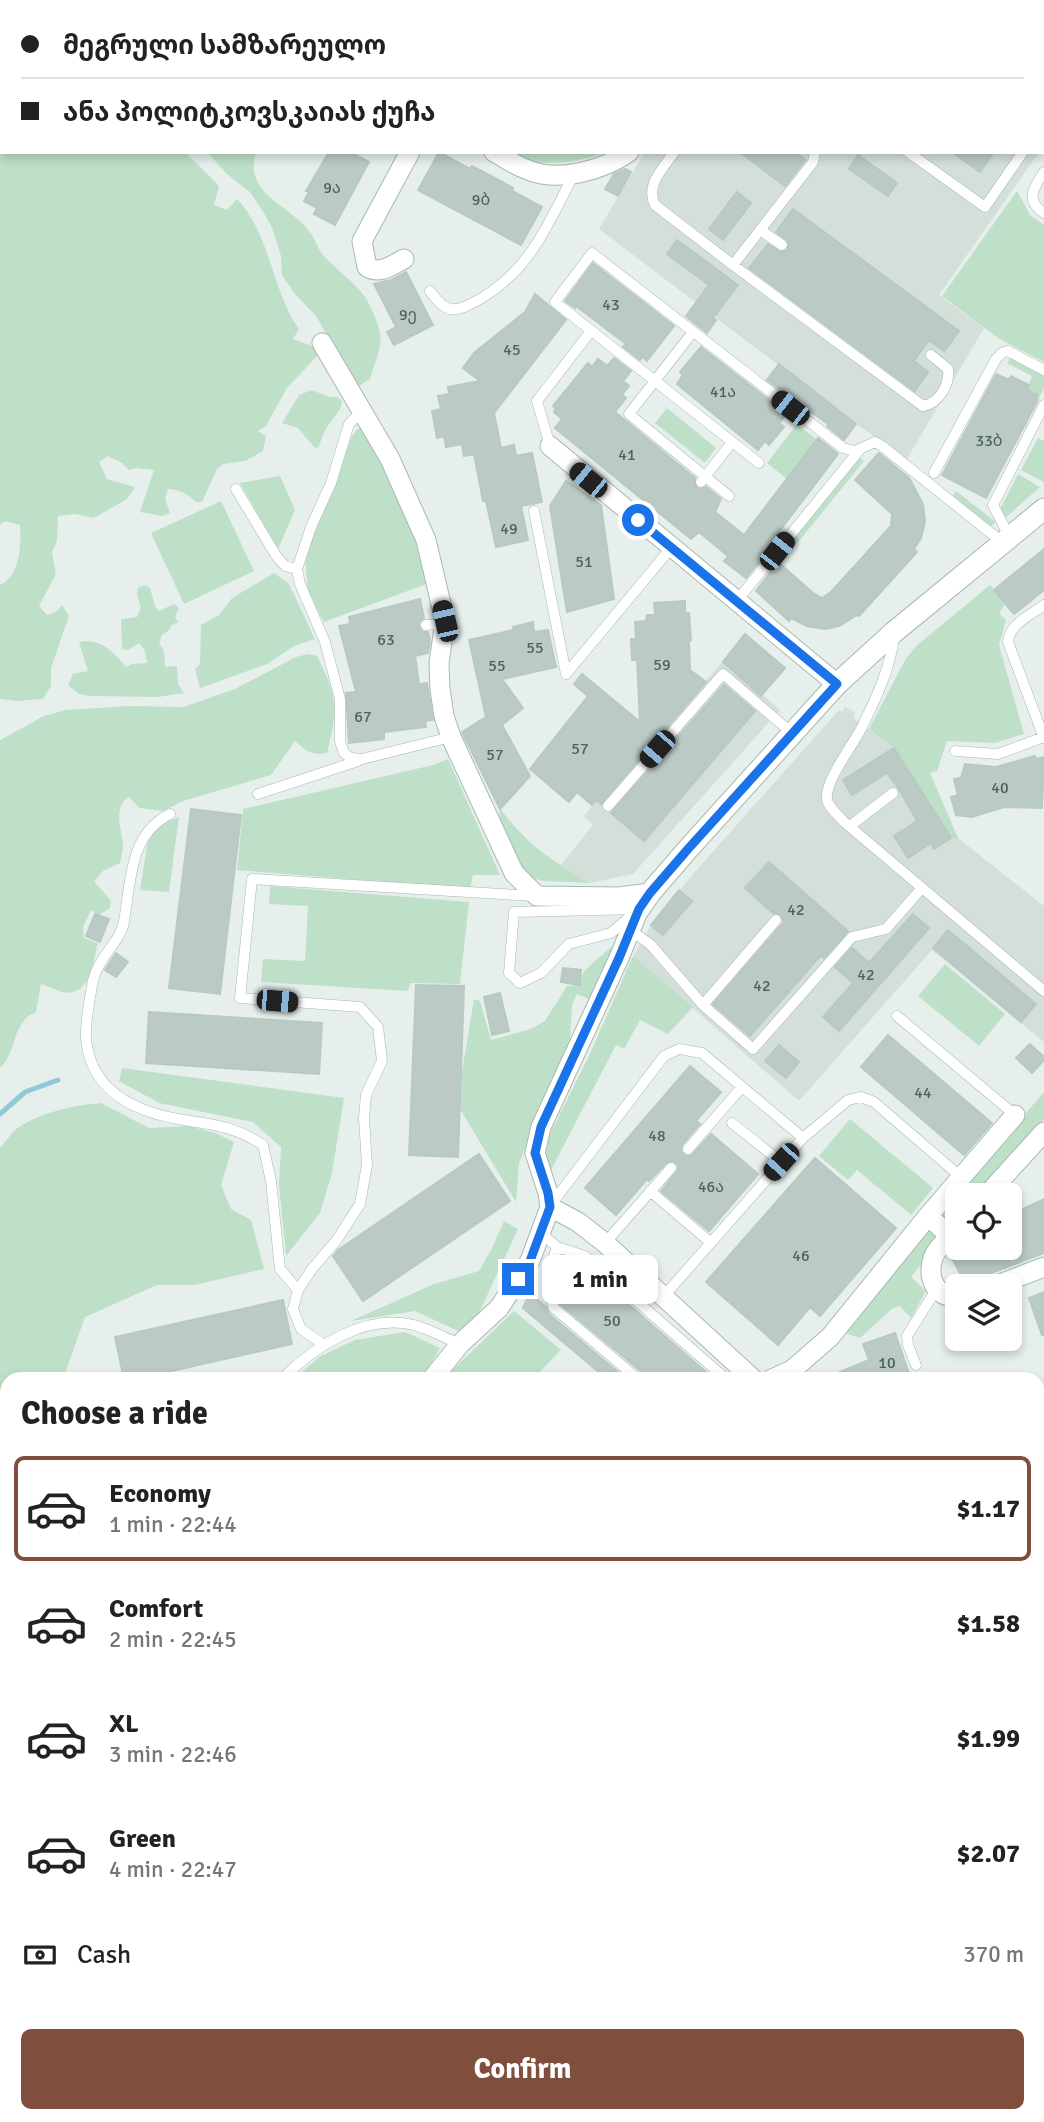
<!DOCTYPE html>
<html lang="en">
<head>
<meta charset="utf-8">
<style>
	:root { --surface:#fff; --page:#f2f2f2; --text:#222; --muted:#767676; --line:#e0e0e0; --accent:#804e3d }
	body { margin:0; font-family:Signika,"Noto Sans Georgian",sans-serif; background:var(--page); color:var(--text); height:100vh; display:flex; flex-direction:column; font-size:26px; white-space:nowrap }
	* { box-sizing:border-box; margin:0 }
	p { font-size:23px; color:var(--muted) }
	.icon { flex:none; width:38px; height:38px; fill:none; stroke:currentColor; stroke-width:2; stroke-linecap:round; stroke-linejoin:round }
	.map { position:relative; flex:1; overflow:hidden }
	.sheet { position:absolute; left:0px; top:1372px; width:1045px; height:751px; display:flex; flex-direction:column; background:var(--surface); border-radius:21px 21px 0 0; box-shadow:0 4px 10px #0003 }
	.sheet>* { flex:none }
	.banner { position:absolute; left:0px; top:0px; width:1045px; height:154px; box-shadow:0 4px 10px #0003; display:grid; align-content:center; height:154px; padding:0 21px; background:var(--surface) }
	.buttons { position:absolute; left:945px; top:1183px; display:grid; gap:14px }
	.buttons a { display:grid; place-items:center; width:77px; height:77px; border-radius:10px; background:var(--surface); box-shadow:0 4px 10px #0003; font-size:35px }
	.end { position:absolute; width:32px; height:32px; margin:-16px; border:9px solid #1a73e8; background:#fff; box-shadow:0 0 0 4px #fff }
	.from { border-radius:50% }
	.bubble { position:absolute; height:49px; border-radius:10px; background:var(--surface); box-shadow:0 4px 10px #0003; font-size:23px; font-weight:700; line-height:49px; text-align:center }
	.car { position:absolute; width:21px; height:42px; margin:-21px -10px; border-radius:9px; box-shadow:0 0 5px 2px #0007; background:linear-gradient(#222 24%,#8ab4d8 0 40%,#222 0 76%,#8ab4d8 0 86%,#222 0) }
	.banner b { display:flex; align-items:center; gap:24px; height:66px; font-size:26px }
	.banner b+b { border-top:2px solid var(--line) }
	.banner i { width:18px; height:18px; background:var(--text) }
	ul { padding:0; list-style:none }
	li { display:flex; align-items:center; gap:21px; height:105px; margin:0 14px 10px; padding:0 7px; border:4px solid transparent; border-radius:10px }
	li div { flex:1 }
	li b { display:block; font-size:26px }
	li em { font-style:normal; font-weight:700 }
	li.on { border-color:var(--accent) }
	li>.icon { width:63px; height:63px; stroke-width:1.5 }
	h2 { padding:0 21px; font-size:32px; line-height:84px }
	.pay { display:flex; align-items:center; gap:18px; height:77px; padding:0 21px; font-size:26px }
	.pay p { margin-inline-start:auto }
	.action { display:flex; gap:14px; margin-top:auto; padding:14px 21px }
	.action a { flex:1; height:80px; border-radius:10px; background:var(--accent); color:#fff; font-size:28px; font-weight:700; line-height:80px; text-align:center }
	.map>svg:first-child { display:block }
</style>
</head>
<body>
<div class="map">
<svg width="1044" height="2122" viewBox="0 0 1044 2122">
	<rect width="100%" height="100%" fill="#e6efeb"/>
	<path fill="#d4dfda" d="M645 152H1039L939 295 984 328 907 459 856 424 599 229Z
		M723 661 780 710 633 874 590 883 560 866 593 825 584 816 652 733 705 682Z
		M845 707 855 712 853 718 894 748 951 838H958L1044 906V1042L932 950 799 1101 633 956 651 925 693 874 839 710 842 712Z
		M1038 1501 1044 1506V1590L1038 1599Z"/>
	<path fill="#bfe0c8" d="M0 0H38L2 2V152H185L219 186 214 205 227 210 237 199C271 235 271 289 299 329L293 339 312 346 319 354 287 388 266 426 258 431 266 436 263 451 245 461 223 464 217 469 202 502H196C187 493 180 490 168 489L165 499 170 513 162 516 140 512 154 470 136 468 129 470 122 463 108 456 99 462 107 479 135 487 127 499 94 518 75 514 58 516 57 541 52 552 56 574 39 606 47 615 56 612 62 605 69 616 51 668V686L43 699 18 701 0 699V585C21 575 21 545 20 525L5 521 0 525Z
		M48 0H347L48 2Z
		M493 0H658L492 2Z
		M674 0H785L674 2Z
		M207 152H256C243 194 289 204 309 231 315 238 317 248 323 255 335 269 354 281 365 297 371 305 377 322 380 332 383 346 374 365 370 379L357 387 316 316 295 294 282 275 281 256 272 228 264 213 250 192 227 174Z
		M514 152H605C586 161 548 167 528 160 523 159 518 155 514 152Z
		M1017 191 1030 215 1044 225V362L998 338 942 296Z
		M1012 355 1044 372V388L1038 400 1035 399 1036 395 1027 390 1032 376 1007 363Z
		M312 390 329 397H337L342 401 340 409 325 430 318 448 314 447 298 428 282 423 299 395Z
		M667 408 716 448 705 463 655 423Z
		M797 424 817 440 787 479 767 463Z
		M358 428 364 429 387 466 432 582 324 622 308 592 305 556 335 484 351 438Z
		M1038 438 1044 441V482L1021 470Z
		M857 456 864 461 795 546 789 540Z
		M1018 474 1040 487 1005 518 999 511Z
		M280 476 295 510 278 549 240 483Z
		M956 491 996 522 989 528 952 498Z
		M221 501 254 571 184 604 151 533Z
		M274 573 289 584 315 639 294 646 267 664 200 688 195 669 200 664 201 625 219 615 232 598Z
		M145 585 150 588 155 606 159 611 174 604 179 608 175 617 178 622 171 626 169 630 162 635 159 643 164 651 165 667 177 666 178 684 184 693 158 697 90 696 79 694 68 685 73 674 88 671 79 642C102 638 113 652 126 667L132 664 147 663 145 651 139 643 128 650 122 649 121 619 137 617 141 608 137 595 138 588Z
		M990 585 1005 604 999 613 1006 620 999 645 1024 734 995 743 947 741 937 771 930 773 958 838H951L894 748 869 729 905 660 916 646Z
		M308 654 317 656C338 697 338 708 327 753 312 756 306 751 295 741L271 775 183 801 163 811 139 808 129 797C112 807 122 830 123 846 123 851 121 857 120 863L103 871 94 881 111 901 110 908 99 915 91 910 83 927 84 938 98 943C93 961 91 998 62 992 55 990 48 986 41 984L36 1012C12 1021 17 1053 0 1068V740L44 716 66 710 130 706 183 707 235 689 296 657Z
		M448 759 500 875H473L470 889 237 870 243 809 433 765Z
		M500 809C530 847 549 859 590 883L544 881 527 877 498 826Z
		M179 817 169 892 140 890 148 840 158 826Z
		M270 886 469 902 460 984 410 983 408 991 261 982 263 959 305 961 308 906 269 904Z
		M618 941 591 1000 577 994 572 1005 570 1042 519 1163 516 1202 460 1109 462 1072 474 999 480 1001 491 1040 531 1029 545 1021 567 986 579 985 584 971Z
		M633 956 693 1007 668 1034 640 1020 624 1049 616 1045 551 1170 545 1150 550 1134 588 1058Z
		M945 964 1005 1014 979 1046 918 996Z
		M122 1068 344 1098 332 1173 320 1213 286 1256 279 1185 281 1147 253 1122 159 1103 119 1081Z
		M1044 1092V1119L977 1195H957V1215L950 1219 938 1215Z
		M101 1103 149 1128 188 1126 215 1133 234 1142 221 1185 231 1209 251 1220 264 1269 195 1285H157L85 1317 63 1379H7V1474L0 1480V1148C6 1141 12 1132 19 1127 42 1112 75 1105 101 1103Z
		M850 1119 933 1188 911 1215 857 1170 848 1180 819 1156Z
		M504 1221 518 1229 478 1315 458 1331 415 1311 351 1321 434 1284 479 1271 491 1250Z
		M928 1226 937 1231 939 1242 911 1277 926 1291 911 1318 900 1306 893 1308 860 1338 841 1332Z
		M514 1311 561 1350 533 1379H443Z
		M405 1332 440 1348 422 1379H294L319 1357 355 1340Z
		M7 1662V2116H813L812 2122H0V1667Z
		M1038 1969 1044 1970V2093L1038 2092Z"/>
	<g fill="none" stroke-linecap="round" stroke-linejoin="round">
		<path stroke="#8ec9d4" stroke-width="5" d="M0 1114 25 1092 58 1080"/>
	</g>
	<path fill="#bbcac4" stroke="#b8c9c2" stroke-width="2" d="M329 152H350L369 162 335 225 314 214 317 208 304 201 309 192 306 191Z
		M439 152 470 169 472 166 493 177 513 188 512 191 542 207 521 245 418 190Z
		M740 152H795L805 160 785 186Z
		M952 152H994L980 172Z
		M858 155 897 183 888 196 849 169Z
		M625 169 631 172 618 196 605 189 614 174Z
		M737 192 751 203 723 240 709 229Z
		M793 209 959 331 944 351 929 340 914 361 928 372 915 391 749 268 768 244 781 252 788 250V241L776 232Z
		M677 240 738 285 713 318 716 320 707 333 686 316 709 285 667 254Z
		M593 263 674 326 647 361 643 357 640 360 623 347 626 344 576 306 575 308 565 301Z
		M406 272 433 325 394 345 387 332 396 327 374 284 391 280Z
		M535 294 566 320 494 413 501 448 514 445 516 456 532 453 542 502 521 506 528 540 496 547 486 501H483L474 454 464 456 462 444 446 447 444 436 437 438 432 411 441 409 438 396 449 394 448 387 480 381 463 368 474 353 525 312Z
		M701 347 787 414 779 423 784 427 769 445 765 441 758 450 677 384 683 375 680 372Z
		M614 358 631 371 623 381 629 386 622 395 626 398 615 412 695 478 696 487 701 489 706 487 721 499 715 512 744 535 818 438 838 454 765 550 767 552 746 578 724 561 728 556 699 532 691 539 555 428 562 419 554 412 556 409 553 406 588 363 592 367 598 359 607 366Z
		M779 364 856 424 844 440 827 426 828 424 767 380Z
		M996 374 1009 380 1011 376 1029 385 1027 390 1037 395 1035 399 1038 400 986 498 942 475Z
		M879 453 909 478 923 504 925 522 921 538 914 549 917 552 859 616 857 615 839 626 825 629 807 626 791 618 789 621 756 591 778 562 813 593 822 598 831 592 891 526 892 514 855 480Z
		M566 481 601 505 614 599 567 612 550 506Z
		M1044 549V590L1014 614 994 590Z
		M420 599 424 618 419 622V627L423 632H428L430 640 428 653 415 656 419 684 427 683 433 720 425 721 426 727 384 732V739L349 743 346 693 356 692 339 626 350 624 349 617Z
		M685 601V613H689L691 640 689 641 690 670 706 682 601 804 596 800 592 805 577 792 569 802 530 769 588 696 574 684 582 674 640 722 637 660H632L631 639H636L635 622 646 621 647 615H655L654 603Z
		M533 622 534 632 548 630 556 667 502 679 523 708 502 725 530 776 500 809 462 732 486 717 469 640 514 630 513 627Z
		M745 634 785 668 761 696 723 662Z
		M724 685 755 711 644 841 611 813Z
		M894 748 951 838 934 849 931 843 908 858 894 836 917 821 899 789 887 773 852 795 843 780Z
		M1035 756 1036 759 1044 757 1042 808 1004 807 972 817 956 815 951 797 958 795 954 779 961 778 965 764 996 767Z
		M191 809 241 815 220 994 169 988Z
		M769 862 848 931 824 958 821 955 750 1036 713 1004 784 922 781 915 773 913 745 888Z
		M679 890 692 901 663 935 651 925Z
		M95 914 109 919 100 942 86 936Z
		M913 914 929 928 839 1031 823 1017 853 983 835 967 852 948 869 963Z
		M948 930 1036 1004 1021 1022 933 948Z
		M116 953 128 962 116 977 105 970Z
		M563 968 581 970 580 985 561 982Z
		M416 985 464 986 458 1157 409 1155Z
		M500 993 509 1031 492 1035 484 997Z
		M149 1012 322 1023 319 1074 146 1063Z
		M888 1035 992 1123 964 1155 861 1067Z
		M1030 1044 1044 1057V1060L1032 1073 1016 1058Z
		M779 1045 799 1062 786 1078 765 1061Z
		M690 1066 721 1092 696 1121 700 1124 682 1145 681 1152 686 1156H691L711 1134 758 1174 709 1231 661 1191 678 1170V1165L673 1161 666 1163 649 1181 647 1179 616 1215 585 1188Z
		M479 1154 510 1201 363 1301 333 1256 338 1250Z
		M815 1158 896 1228 820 1316 810 1307 778 1345 706 1282Z
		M1044 1199V1253L968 1282 965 1274 962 1277 953 1260 957 1256 954 1249 956 1248H1010V1215Z
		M580 1262 706 1372 700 1379H645L643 1373 560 1304 559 1300 568 1289 561 1283Z
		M1044 1292V1335H1042L1029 1298Z
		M530 1293 546 1307 549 1314 626 1379H607L523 1308Z
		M283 1300 292 1344 136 1379H124L115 1337Z
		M895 1333 911 1379H823L869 1360 863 1344Z"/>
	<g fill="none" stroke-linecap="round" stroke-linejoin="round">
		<g stroke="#a8b8b2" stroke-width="11">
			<path id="service" d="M859 0 861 2
				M398 2V0
				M478 2 479 0
				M792 2 793 0
				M1043 125 1044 123
				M674 152C663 169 645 185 655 205L733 265 813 162 815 152
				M908 152 985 207 1023 152
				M1044 172C1033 188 1025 201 1044 213
				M760 230 782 245
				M733 265 923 406C939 403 950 385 948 369L931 355
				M430 291C447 315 455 313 480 299 531 269 548 224 574 174
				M693 332 629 414 729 496
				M362 411 349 424 331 483 311 527 297 569 300 584 325 642 340 699V741L344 753 351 758 362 759 451 737
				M550 446 537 401 591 331
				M759 463 555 302 592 253 843 448 855 451 875 442 882 446 1002 542
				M934 473 996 359 1002 353 1008 351 1044 370
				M701 482 732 442
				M236 489 277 557 285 566 297 569
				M534 511 566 674 671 548
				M1009 536 993 505 1044 405
				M736 602 861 448
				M1044 605C1031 615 1009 624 1008 642L1044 738
				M426 625C434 624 438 623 441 631
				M894 637C890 668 878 694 864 723 856 742 824 780 827 800 829 808 838 815 843 821L1044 991
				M955 751 998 754 1044 737
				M258 794 358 761
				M608 806 723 674 792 733
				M170 814C129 834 131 882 124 921 121 943 96 957 92 986 89 1003 85 1023 86 1039 91 1090 133 1111 178 1119 212 1125 233 1125 263 1145L271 1181 280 1269 298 1290
				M850 826 893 793
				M639 909 611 933 569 944 541 973 520 983 509 973 514 912Z
				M776 920 703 1005 753 1049 852 937 886 929 921 889
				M630 930 650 944 703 1005
				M897 1016 1015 1115
				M732 1123 781 1162
				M688 1149 742 1087
				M650 1191 710 1242
				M550 1206 664 1056 679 1049 702 1053 803 1138
				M541 1233 557 1247C550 1268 545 1286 554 1308L638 1379
				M605 1243 671 1168
				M557 1247 585 1256 726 1379
				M664 1296 803 1138 848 1100 861 1097 874 1102 961 1177
				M323 1344 301 1329 293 1309 298 1290 312 1269 336 1241 360 1204 367 1165 364 1118 366 1095 382 1061 378 1027 360 1007 240 998 252 879 534 896
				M916 1365 908 1345 907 1336 936 1290
				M282 1379C315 1346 365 1313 414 1325 429 1329 445 1338 460 1344
				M0 1557 7 1545
				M1038 1682 1044 1677
				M1038 1833 1039 1828
				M1038 1955 1044 1958
				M62 2122 65 2116
				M366 2122 369 2116"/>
		</g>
		<g stroke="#a8b8b2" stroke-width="21">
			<path id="minor" d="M667 2V0
				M494 152C505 158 516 166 528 170 559 183 603 170 629 152
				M404 259C392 265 380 275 367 267L362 241 410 152
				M322 343 390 459 426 540 445 621 439 663 440 689 444 716 451 737 514 873 537 896 619 897 650 893
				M550 446 837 684
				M987 1195 1044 1132
				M550 1207 578 1222 605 1243 753 1379
				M928 1216 1015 1115
				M950 1236C945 1242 935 1250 933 1258 927 1277 935 1298 957 1297
				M995 1286 1044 1267
				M432 1379 460 1344 499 1308 530 1261 550 1207 548 1193 535 1153 541 1127 619 958 639 909
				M772 1379 792 1370 830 1337 928 1216 950 1236 957 1228
				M1038 1425 1044 1420
				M820 2122 821 2116"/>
		</g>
		<g stroke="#a8b8b2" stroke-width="23">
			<path id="tertiary" d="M943 0 945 2
				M1043 75 1044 76
				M639 909 650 893 688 849 837 684 894 632 1044 509"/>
		</g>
		<use href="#service" stroke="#fff" stroke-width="10"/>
		<use href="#minor" stroke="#fff" stroke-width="19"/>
		<use href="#tertiary" stroke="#fff" stroke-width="21"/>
	</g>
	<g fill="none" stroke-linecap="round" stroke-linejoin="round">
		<path stroke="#1a73e8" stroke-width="9" d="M518 1279 530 1261 550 1207 548 1193 535 1153 541 1127 619 958 639 909 650 893 688 849 837 684 638 520"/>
	</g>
	<g text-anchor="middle" stroke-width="5" stroke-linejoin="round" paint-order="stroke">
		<g font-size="16" fill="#4a645c">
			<text x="332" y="193">9ა</text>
			<text x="481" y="205">9ბ</text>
			<text x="611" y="310">43</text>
			<text x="408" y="320">9ე</text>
			<text x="512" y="355">45</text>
			<text x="723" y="397">41ა</text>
			<text x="989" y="446">33ბ</text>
			<text x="627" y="460">41</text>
			<text x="509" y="534">49</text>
			<text x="584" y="567">51</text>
			<text x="386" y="645">63</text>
			<text x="535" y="653">55</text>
			<text x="662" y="670">59</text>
			<text x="497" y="671">55</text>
			<text x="363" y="722">67</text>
			<text x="580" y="754">57</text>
			<text x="495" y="760">57</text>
			<text x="1000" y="793">40</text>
			<text x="796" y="915">42</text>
			<text x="866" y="980">42</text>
			<text x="762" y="991">42</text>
			<text x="923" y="1098">44</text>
			<text x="657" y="1141">48</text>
			<text x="711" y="1192">46ა</text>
			<text x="801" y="1261">46</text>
			<text x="612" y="1326">50</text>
			<text x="887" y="1368">10</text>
		</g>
	</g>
</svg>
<div class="buttons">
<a><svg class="icon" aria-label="locate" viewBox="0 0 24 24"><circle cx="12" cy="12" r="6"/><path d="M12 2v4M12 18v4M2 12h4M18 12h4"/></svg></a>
<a><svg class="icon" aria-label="layers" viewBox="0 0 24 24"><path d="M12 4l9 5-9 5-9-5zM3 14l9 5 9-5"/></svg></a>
</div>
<i class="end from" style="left:638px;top:520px"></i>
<i class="end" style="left:518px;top:1279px"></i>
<div class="bubble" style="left:542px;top:1255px;width:116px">1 min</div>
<i class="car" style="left:790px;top:408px;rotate:308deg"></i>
<i class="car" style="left:588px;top:480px;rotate:309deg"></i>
<i class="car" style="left:777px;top:551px;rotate:38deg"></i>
<i class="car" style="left:445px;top:621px;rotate:347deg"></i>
<i class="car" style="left:657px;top:749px;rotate:221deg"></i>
<i class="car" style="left:277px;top:1001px;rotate:95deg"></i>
<i class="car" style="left:781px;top:1162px;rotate:222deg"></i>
<div class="banner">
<b><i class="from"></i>მეგრული სამზარეულო</b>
<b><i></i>ანა პოლიტკოვსკაიას ქუჩა</b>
</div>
<section class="sheet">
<h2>Choose a ride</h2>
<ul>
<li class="on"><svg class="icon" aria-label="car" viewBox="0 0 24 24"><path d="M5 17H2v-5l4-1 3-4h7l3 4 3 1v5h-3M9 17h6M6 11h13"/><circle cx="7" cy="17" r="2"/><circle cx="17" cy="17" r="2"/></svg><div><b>Economy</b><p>1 min · 22:44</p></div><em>$1.17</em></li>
<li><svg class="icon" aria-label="car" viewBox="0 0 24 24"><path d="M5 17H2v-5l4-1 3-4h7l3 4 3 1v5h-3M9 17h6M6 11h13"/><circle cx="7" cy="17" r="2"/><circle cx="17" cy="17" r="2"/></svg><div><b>Comfort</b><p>2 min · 22:45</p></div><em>$1.58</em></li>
<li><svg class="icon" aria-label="car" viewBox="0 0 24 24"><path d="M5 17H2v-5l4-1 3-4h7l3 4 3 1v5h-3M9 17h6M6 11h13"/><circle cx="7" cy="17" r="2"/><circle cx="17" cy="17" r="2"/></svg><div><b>XL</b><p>3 min · 22:46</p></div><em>$1.99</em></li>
<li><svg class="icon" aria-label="car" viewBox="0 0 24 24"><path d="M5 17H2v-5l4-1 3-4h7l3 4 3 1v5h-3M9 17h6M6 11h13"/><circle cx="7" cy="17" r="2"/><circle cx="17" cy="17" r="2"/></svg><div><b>Green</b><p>4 min · 22:47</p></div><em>$2.07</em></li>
</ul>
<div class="pay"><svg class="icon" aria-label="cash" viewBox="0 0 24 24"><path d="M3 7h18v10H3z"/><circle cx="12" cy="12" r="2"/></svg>Cash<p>370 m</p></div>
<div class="action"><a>Confirm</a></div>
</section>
</div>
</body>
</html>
